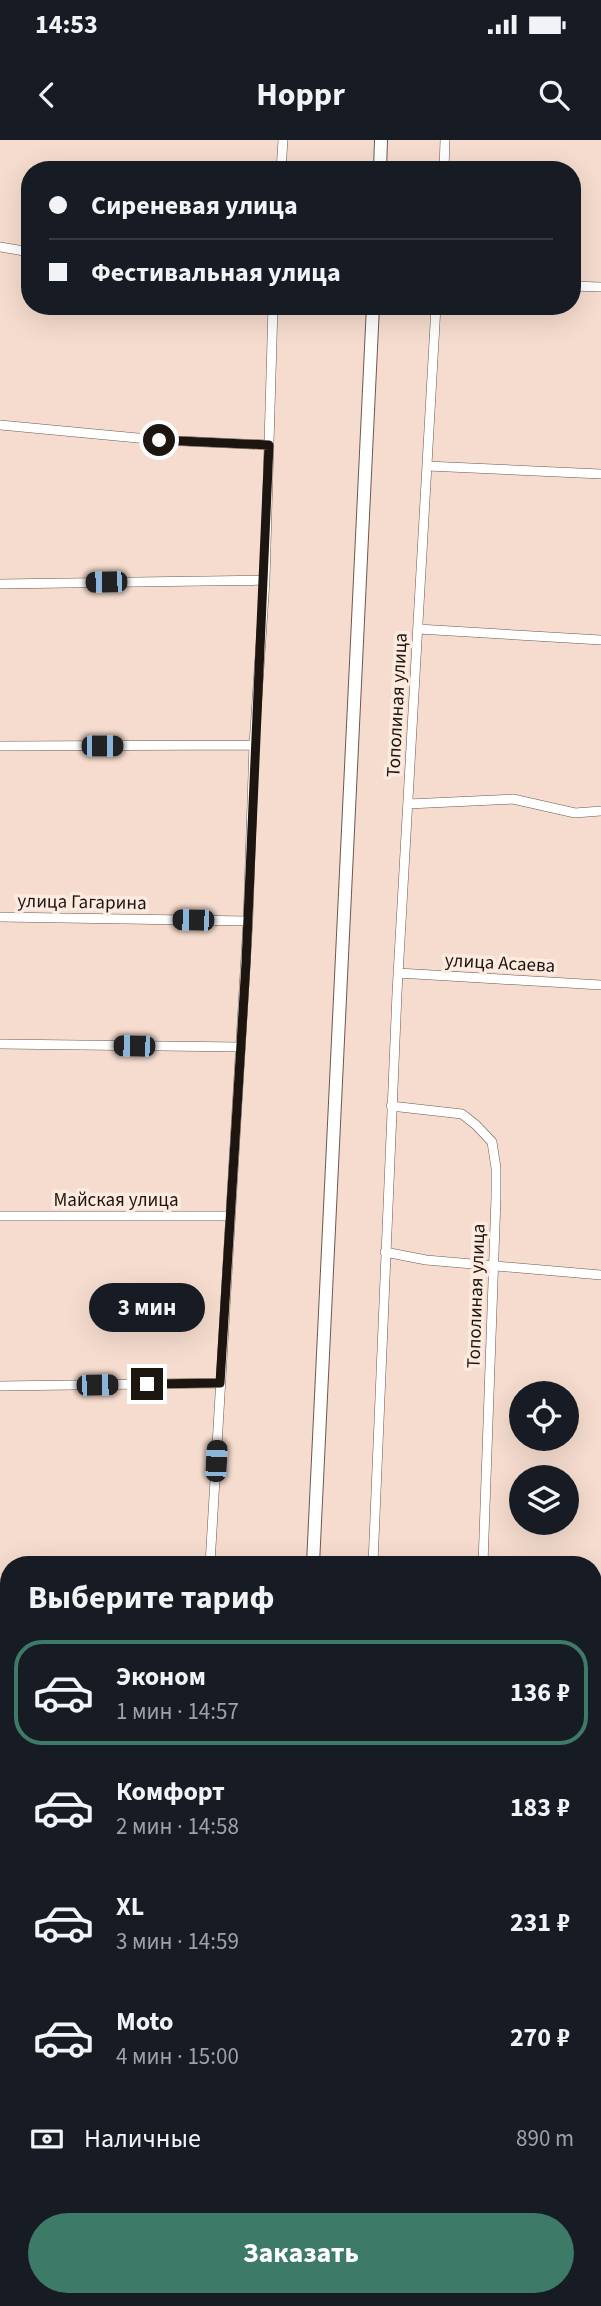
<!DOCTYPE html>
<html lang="ru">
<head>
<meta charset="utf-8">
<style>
	:root { --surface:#171b24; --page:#242831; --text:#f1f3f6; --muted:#9ea1a6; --line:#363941; --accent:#3d7b68 }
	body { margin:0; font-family:"Source Sans 3",sans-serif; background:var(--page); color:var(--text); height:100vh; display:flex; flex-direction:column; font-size:26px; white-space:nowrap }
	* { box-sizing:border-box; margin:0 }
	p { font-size:23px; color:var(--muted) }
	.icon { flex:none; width:38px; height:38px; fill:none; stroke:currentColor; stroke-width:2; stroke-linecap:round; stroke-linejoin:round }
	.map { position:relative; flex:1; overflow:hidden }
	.details { position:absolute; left:0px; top:1416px; width:602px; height:751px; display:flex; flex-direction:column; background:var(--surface); border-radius:28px 28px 0 0; box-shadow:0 7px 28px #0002 }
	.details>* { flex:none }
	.hud { position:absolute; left:21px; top:21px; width:560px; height:154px; border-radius:28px; box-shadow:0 7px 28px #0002; display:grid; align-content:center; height:154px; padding:0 28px; background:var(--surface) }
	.fabs { position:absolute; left:509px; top:1241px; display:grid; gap:14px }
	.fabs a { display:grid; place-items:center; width:70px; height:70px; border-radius:50%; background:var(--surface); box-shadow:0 7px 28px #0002; font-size:35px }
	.end { position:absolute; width:32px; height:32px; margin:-16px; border:9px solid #1d1510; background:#fff; box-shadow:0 0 0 4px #fff }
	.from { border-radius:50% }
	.bubble { position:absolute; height:49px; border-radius:24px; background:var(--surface); box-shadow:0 7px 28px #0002; font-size:23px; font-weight:700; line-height:49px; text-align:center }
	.car { position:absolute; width:21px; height:42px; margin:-21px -10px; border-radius:9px; box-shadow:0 0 5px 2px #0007; background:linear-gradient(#222 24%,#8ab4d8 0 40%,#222 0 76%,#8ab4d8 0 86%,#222 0) }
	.hud b { display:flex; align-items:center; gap:24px; height:66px; font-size:26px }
	.hud b+b { border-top:2px solid var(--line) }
	.hud i { width:18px; height:18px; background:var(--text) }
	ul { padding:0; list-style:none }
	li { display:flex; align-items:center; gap:21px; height:105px; margin:0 14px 10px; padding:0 14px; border:4px solid transparent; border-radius:28px }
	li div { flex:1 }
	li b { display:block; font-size:26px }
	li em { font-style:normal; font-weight:700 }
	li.selected { border-color:var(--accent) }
	li>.icon { width:63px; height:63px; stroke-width:1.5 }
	h2 { padding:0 28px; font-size:32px; line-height:84px }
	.pay { display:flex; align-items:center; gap:18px; height:77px; padding:0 28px; font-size:26px }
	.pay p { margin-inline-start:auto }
	.cta { display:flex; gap:14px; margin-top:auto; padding:14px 28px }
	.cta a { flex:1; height:80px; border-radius:42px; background:var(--accent); color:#fff; font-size:28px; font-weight:700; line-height:80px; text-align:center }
	.status { display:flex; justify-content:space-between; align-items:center; height:49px; padding:0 35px; background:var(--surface); direction:ltr }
	.status svg { height:19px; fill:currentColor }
	header { display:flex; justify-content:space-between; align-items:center; height:91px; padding:0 28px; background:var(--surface); font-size:32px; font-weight:700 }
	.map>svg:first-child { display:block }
</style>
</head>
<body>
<div class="status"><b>14:53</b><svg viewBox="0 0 49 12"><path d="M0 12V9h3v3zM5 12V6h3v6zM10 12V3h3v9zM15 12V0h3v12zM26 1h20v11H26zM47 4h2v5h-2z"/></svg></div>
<header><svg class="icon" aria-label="back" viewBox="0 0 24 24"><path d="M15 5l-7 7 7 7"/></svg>Hoppr<svg class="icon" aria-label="search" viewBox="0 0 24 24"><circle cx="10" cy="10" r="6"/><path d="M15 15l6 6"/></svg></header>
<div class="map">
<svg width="601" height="2166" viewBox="0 0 601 2166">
	<rect width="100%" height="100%" fill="#f5dcce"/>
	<path fill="#bfb26c" d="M0 2029 9 2032V2158H127L133 2166H0Z"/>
	<path fill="#c16580" d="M593 2101 601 2106V2166H133L127 2158H310L312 2160 343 2163 350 2158H593Z"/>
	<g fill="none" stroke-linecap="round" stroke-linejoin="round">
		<path stroke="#c16580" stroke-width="16" d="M0 2112 9 2120
			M58 2158 72 2166"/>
		<g stroke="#6d584d" stroke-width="10">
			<path id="minor" d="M281 30 283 0
				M444 30 445 0
				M0 107 30 112
				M572 146 601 147
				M0 285 159 300 269 305
				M427 326 601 334
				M0 444 265 440
				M418 489 601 500
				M0 606 254 605
				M408 664 513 659 575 673 601 671
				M0 777 248 781
				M398 833 601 845
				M0 904 241 907
				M391 966 462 974 476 985 492 1002 496 1028V1057L483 1424
				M0 1076H231
				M385 1112 426 1120 601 1135
				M0 1246 220 1243
				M210 1424 248 781 254 605 265 440 273 166
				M373 1424 397 853 436 166
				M593 1491H601
				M0 1497 9 1496
				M0 1654H9
				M593 1723 601 1726
				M0 1735H9
				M0 1834 9 1833"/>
		</g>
		<g stroke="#6d584d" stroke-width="12">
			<path id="tertiary" d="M0 2000 9 2001"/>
		</g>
		<g stroke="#6d584d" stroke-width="14">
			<path id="secondary" d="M380 30 381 0
				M313 1424 373 166
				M328 2158V2166"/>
		</g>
		<use href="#minor" stroke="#fff" stroke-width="9"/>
		<use href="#tertiary" stroke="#fff" stroke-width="10"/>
		<use href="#secondary" stroke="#fff" stroke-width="12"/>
	</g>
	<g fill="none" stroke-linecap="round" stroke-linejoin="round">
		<path stroke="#1d1510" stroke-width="9" d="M147 1244 220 1243 246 823 269 305 159 300"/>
	</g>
	<g text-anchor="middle" stroke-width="7" stroke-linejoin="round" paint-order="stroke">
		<g font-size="19" fill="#1d1510" stroke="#feeadf">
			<text transform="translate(396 565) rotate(-87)" y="7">Тополиная улица</text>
			<text transform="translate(82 761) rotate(1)" y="7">улица Гагарина</text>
			<text transform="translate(500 822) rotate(3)" y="7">улица Асаева</text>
			<text x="116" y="1066">Майская улица</text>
			<text transform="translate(475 1156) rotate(-88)" y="7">Тополиная улица</text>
		</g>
	</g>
</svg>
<div class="fabs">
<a><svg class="icon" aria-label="locate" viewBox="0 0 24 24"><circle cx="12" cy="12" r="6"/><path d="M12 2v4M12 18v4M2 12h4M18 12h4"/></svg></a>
<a><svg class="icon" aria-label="layers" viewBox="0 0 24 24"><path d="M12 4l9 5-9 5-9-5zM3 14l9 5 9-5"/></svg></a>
</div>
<i class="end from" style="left:159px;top:300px"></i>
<i class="end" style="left:147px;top:1244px"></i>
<div class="bubble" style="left:89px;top:1143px;width:116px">3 мин</div>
<i class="car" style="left:106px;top:442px;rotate:269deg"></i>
<i class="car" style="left:102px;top:606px;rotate:90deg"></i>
<i class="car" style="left:193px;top:780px;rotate:271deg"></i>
<i class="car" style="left:134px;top:906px;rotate:271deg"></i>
<i class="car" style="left:97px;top:1245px;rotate:89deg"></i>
<i class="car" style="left:216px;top:1321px;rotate:3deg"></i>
<div class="hud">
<b><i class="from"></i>Сиреневая улица</b>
<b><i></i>Фестивальная улица</b>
</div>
<section class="details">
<h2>Выберите тариф</h2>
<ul>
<li class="selected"><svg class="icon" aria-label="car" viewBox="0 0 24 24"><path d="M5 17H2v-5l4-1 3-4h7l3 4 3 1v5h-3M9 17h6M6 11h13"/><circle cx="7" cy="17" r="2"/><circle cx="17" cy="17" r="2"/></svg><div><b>Эконом</b><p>1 мин · 14:57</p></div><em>136 ₽</em></li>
<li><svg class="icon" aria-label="car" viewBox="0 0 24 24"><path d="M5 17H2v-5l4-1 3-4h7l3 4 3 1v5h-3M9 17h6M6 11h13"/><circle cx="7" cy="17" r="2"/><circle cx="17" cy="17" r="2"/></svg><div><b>Комфорт</b><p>2 мин · 14:58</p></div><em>183 ₽</em></li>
<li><svg class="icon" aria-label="car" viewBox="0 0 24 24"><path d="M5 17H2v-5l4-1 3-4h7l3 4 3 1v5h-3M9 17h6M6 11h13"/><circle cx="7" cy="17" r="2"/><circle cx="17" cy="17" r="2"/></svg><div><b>XL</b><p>3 мин · 14:59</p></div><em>231 ₽</em></li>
<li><svg class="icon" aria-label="car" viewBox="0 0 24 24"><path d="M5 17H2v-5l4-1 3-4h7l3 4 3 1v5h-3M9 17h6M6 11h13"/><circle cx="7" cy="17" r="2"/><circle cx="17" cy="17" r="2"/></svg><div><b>Moto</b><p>4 мин · 15:00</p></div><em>270 ₽</em></li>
</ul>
<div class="pay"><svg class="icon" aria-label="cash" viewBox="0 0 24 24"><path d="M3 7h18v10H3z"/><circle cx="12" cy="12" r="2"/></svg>Наличные<p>890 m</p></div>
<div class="cta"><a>Заказать</a></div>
</section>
</div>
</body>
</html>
